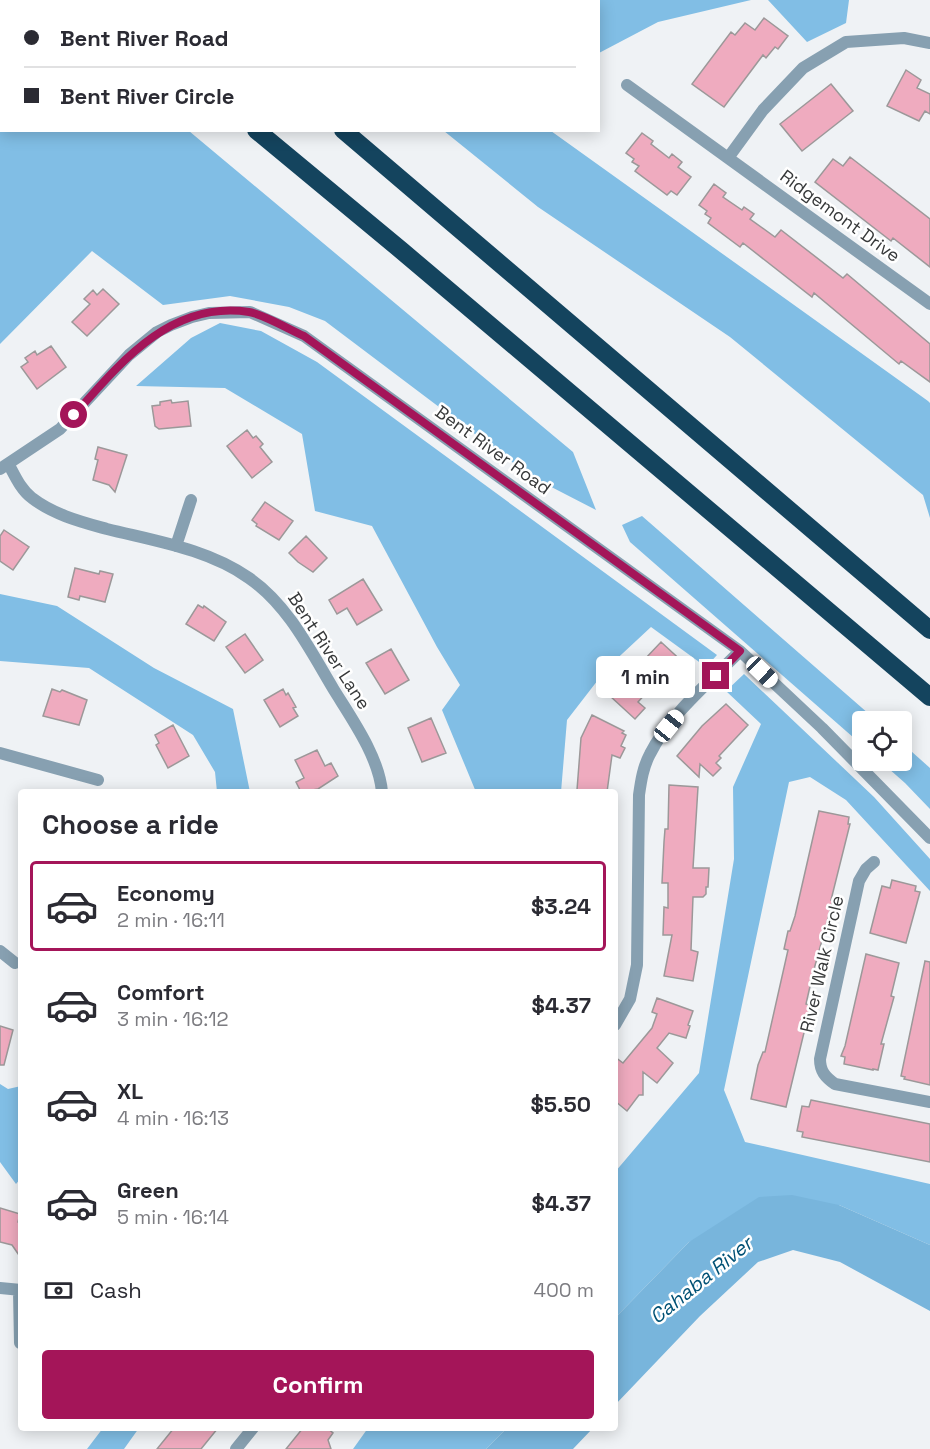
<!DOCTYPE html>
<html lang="en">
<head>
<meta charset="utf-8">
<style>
	:root { --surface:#fff; --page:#f2f2f3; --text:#2b2b33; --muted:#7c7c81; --line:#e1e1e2; --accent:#a41559 }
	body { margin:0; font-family:"Space Grotesk",sans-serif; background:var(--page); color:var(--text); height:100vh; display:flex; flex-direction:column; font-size:22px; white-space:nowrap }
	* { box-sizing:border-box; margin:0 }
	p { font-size:20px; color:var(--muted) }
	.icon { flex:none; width:33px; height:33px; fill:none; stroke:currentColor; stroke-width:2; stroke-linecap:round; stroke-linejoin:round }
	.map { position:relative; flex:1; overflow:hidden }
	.sheet { position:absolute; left:18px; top:789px; width:600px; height:642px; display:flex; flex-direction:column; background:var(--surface); border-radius:6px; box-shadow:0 3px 15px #0003 }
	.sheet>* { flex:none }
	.banner { position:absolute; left:0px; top:0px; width:600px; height:132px; box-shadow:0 3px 15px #0003; display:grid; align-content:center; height:132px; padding:0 24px; background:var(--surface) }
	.fabs { position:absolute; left:852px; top:711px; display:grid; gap:12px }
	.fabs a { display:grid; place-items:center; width:60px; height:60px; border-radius:6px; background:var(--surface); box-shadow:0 3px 15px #0003; font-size:30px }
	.end { position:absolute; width:27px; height:27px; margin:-14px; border:8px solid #a41559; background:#fff; box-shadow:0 0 0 3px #fff }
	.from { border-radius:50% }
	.bubble { position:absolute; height:42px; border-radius:6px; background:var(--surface); box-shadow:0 3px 15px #0003; font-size:20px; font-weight:700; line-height:42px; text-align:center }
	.car { position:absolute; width:18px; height:36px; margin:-18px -9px; border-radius:8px; box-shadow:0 0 4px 2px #0007; background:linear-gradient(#fff 24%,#345 0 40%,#fff 0 76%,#345 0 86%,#fff 0) }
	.banner b { display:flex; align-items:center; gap:21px; height:57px; font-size:22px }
	.banner b+b { border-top:2px solid var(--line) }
	.banner i { width:15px; height:15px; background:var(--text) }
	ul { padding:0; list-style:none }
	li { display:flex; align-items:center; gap:18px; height:90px; margin:0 12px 9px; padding:0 12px; border:3px solid transparent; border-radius:6px }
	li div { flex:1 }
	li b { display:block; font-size:22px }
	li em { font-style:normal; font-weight:700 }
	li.current { border-color:var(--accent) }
	li>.icon { width:54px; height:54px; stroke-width:1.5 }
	h2 { padding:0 24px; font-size:27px; line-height:72px }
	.pay { display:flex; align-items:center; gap:15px; height:66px; padding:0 24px; font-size:22px }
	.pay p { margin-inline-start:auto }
	.button { display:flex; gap:12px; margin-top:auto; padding:12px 24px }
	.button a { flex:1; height:69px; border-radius:6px; background:var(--accent); color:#fff; font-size:24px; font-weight:700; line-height:69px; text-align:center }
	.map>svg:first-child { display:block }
</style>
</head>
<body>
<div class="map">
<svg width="930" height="1449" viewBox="0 0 930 1449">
	<rect width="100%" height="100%" fill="#eff2f5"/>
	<path fill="#81bee5" d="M0 0 37 1 2 2V130L189 131 573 452 596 510 532 477 325 321 289 307 230 296 163 305 92 251 0 344Z
		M286 0H751L658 22 599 53 598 2Z
		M768 0H849L846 23 807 42Z
		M444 131H551L928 401 930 403V518L923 495 730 337 538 207Z
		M220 323 261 331 317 362 717 655 706 667 651 627 608 667 567 720 561 792H476L442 710 460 685 437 647 372 526 315 511 302 434 225 388 136 386 191 338Z
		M642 516 877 721 862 722V745L630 542 622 525Z
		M0 594 57 606 154 668 233 709 250 792H217L215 772 193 735 89 668 0 661Z
		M744 674 874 797 930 859V891L846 800 810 777 789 782 724 1090 745 1142 930 1184V1245L839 1205 689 1242 615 1318V1172L699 1073 734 859 733 787 761 724 726 691Z
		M902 743 930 768V809L905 783 880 761 902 760Z
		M0 1084 8 1089 21 1086V1178L16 1184 0 1162Z
		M103 1428H139L124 1449H87Z
		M368 1428H507L486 1449H353Z"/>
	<path fill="#78b5dc" d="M792 1195 839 1205 930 1245V1311L840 1262 793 1250 758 1262 700 1316 615 1405V1318L689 1242 759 1197Z
		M507 1428H593L573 1449H486Z"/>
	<path fill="#efabbf" stroke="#9c9899" stroke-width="1.5" d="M764 18 788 36 778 49 775 47 766 58 763 55 724 107 692 84 731 32 735 35 745 23 755 30Z
		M906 70 921 80 917 88 930 94V114L925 111 919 121 887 106Z
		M831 84 853 111 802 151 780 124Z
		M642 133 653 141 651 144 669 158 672 154 682 162 678 167 691 177 677 195 671 191 667 195 635 171 639 166 632 162 634 159 626 153Z
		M850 157 930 219V267L893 238 891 241 815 182 833 159 843 166Z
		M714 184 726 193 723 197 742 210 744 207 754 214 750 219 775 237 781 230 843 278 847 274 930 344V382L901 361 899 364 814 293 812 297 743 243 740 247 708 223 711 218 705 214 707 211 699 205Z
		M103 289 119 304 87 336 72 322 90 304 84 299 93 290 97 295Z
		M51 346 66 367 37 389 21 367 28 362 25 358 35 351 37 355Z
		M171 400 172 403 188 401 191 426 159 429 155 426 152 406 160 405V402Z
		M247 430 253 438 256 436 263 444 260 447 272 462 252 478 227 446Z
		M98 447 127 455 115 492 109 485 93 480 98 460 95 459Z
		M265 502 293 521 279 540 256 526 257 524 252 520Z
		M4 530 29 547 13 570 0 561V536Z
		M306 536 327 558 313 572 298 562 289 553Z
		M75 568 99 574 100 571 113 574 105 602 80 596 79 600 68 597Z
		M363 579 382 610 357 625 347 608 337 614 329 600Z
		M198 605 203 608 204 606 226 622 214 641 186 624Z
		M245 634 263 660 245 673 226 647Z
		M661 642 686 665 676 675 669 669 649 690 638 702 645 708 635 719 610 696Z
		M391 649 409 680 385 694 366 663Z
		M52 689 60 692 62 690 87 700 79 725 43 716Z
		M283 689 286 695 288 693 296 707 293 708 298 716 280 727 264 700Z
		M726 704 748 725 719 756 721 758 716 763 721 768 713 776 700 764 699 777 677 756 702 726Z
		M592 715 624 731 622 733 626 735 621 746 625 748 620 758 612 755 607 792 577 790 581 738Z
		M431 718 446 753 422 762 408 728Z
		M173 725 189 756 168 768 156 745 159 743 155 735Z
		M317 750 325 766 331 763 338 776 318 789 301 792 296 782 304 778 295 760Z
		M669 785 698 787 693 868H709L708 887H706V894L703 897H693L691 950 698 952 693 981 664 976 672 935H663L664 907 668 908V883H662L664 842 665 829H668Z
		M819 811 849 817 848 824H850L831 900H833L813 973 806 1004 809 1005V1012L786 1107 751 1099 758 1065 763 1052H765L788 950 784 949 788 931H790L795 916Z
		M892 880 916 886 915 891 920 892 906 943 870 933 882 886 890 888Z
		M866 954 899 963 891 996 894 997 881 1044H884L878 1070 873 1069V1070L844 1064 845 1057 841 1056 845 1046Z
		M925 961 930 962V1085L904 1079 905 1077 901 1076Z
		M657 998 693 1011 688 1025 690 1026 686 1038 669 1033 657 1048 673 1063 657 1083 643 1072V1095H639L627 1111 615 1101V1057L623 1063 652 1028 657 1014 652 1012Z
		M0 1026 13 1030 4 1065H0Z
		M811 1100 930 1124V1162L802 1137 803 1132 797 1131 802 1106 809 1107Z
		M0 1208 20 1214 18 1222 21 1223V1258L12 1245 0 1242Z
		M174 1428H218L201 1449H157Z
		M303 1428H327L333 1433 328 1440 331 1449H286Z"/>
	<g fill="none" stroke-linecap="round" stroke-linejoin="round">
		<path stroke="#87a0b1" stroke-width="12" d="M627 85 930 304
			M728 158 763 110 803 68 846 42 904 38 930 43
			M9 465C15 476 21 490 32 498 54 515 82 522 107 529 155 541 208 549 249 578 288 605 310 650 334 690 352 719 379 757 382 792
			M0 469 60 429 129 355 157 332 171 325 192 317 209 313 250 312 304 336 740 651 822 728 930 838
			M176 546 191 500
			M0 753 98 780
			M874 862 866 869 859 881 820 1059C820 1071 825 1077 835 1084L930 1102
			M0 951 15 963
			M615 1025 630 999 637 965 639 795C641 781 643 767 650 754 670 714 709 683 740 651
			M0 1288 21 1290
			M19 1291 20 1343
			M236 1449 253 1428"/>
		<path stroke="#14445e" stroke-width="18" d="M108 0 109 2
			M190 0 192 2
			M256 130 402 251 930 697
			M343 130 930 630"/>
	</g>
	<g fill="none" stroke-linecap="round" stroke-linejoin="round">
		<path stroke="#a41559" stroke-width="8" d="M74 415C120 363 171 300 249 312 263 314 290 330 304 336L740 651 716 676"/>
	</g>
	<g text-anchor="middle" stroke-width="5" stroke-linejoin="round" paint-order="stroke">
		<g font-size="18" fill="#37393a" stroke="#fff">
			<text transform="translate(840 216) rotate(36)" y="6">Ridgemont Drive</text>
			<text transform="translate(493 450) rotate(36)" y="6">Bent River Road</text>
			<text transform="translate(329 651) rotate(57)" y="6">Bent River Lane</text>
			<text transform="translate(822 964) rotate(-77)" y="6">River Walk Circle</text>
		</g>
		<g font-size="20" font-style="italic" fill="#005175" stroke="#fff">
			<text transform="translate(701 1280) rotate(-39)" y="7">Cahaba River</text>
		</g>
	</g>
</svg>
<div class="fabs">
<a><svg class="icon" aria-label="locate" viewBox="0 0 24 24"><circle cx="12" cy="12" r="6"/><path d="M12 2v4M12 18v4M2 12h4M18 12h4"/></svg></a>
</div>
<i class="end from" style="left:74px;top:415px"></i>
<i class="end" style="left:716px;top:676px"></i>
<div class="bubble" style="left:596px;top:656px;width:99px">1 min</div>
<i class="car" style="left:762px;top:672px;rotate:134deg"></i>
<i class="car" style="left:669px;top:726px;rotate:39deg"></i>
<div class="banner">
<b><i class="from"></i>Bent River Road</b>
<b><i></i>Bent River Circle</b>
</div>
<section class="sheet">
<h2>Choose a ride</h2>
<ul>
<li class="current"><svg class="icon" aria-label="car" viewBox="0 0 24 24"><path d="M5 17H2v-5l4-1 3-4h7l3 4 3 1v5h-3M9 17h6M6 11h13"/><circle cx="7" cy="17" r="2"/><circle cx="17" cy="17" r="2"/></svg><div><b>Economy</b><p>2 min · 16:11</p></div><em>$3.24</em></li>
<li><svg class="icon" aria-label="car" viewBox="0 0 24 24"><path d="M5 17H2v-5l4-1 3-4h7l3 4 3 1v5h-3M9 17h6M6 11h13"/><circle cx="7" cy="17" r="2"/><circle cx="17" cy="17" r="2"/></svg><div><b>Comfort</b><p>3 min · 16:12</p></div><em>$4.37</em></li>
<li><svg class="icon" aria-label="car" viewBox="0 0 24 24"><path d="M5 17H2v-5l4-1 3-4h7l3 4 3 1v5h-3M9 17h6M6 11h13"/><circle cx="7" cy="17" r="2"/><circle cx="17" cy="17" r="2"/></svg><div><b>XL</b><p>4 min · 16:13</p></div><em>$5.50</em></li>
<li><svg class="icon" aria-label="car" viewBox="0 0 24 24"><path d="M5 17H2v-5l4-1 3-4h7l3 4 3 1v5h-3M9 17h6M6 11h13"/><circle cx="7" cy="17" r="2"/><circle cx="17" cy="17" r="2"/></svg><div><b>Green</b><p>5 min · 16:14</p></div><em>$4.37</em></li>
</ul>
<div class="pay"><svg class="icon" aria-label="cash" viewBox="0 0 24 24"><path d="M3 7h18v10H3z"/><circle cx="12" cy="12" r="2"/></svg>Cash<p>400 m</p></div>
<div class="button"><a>Confirm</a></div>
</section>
</div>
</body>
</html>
